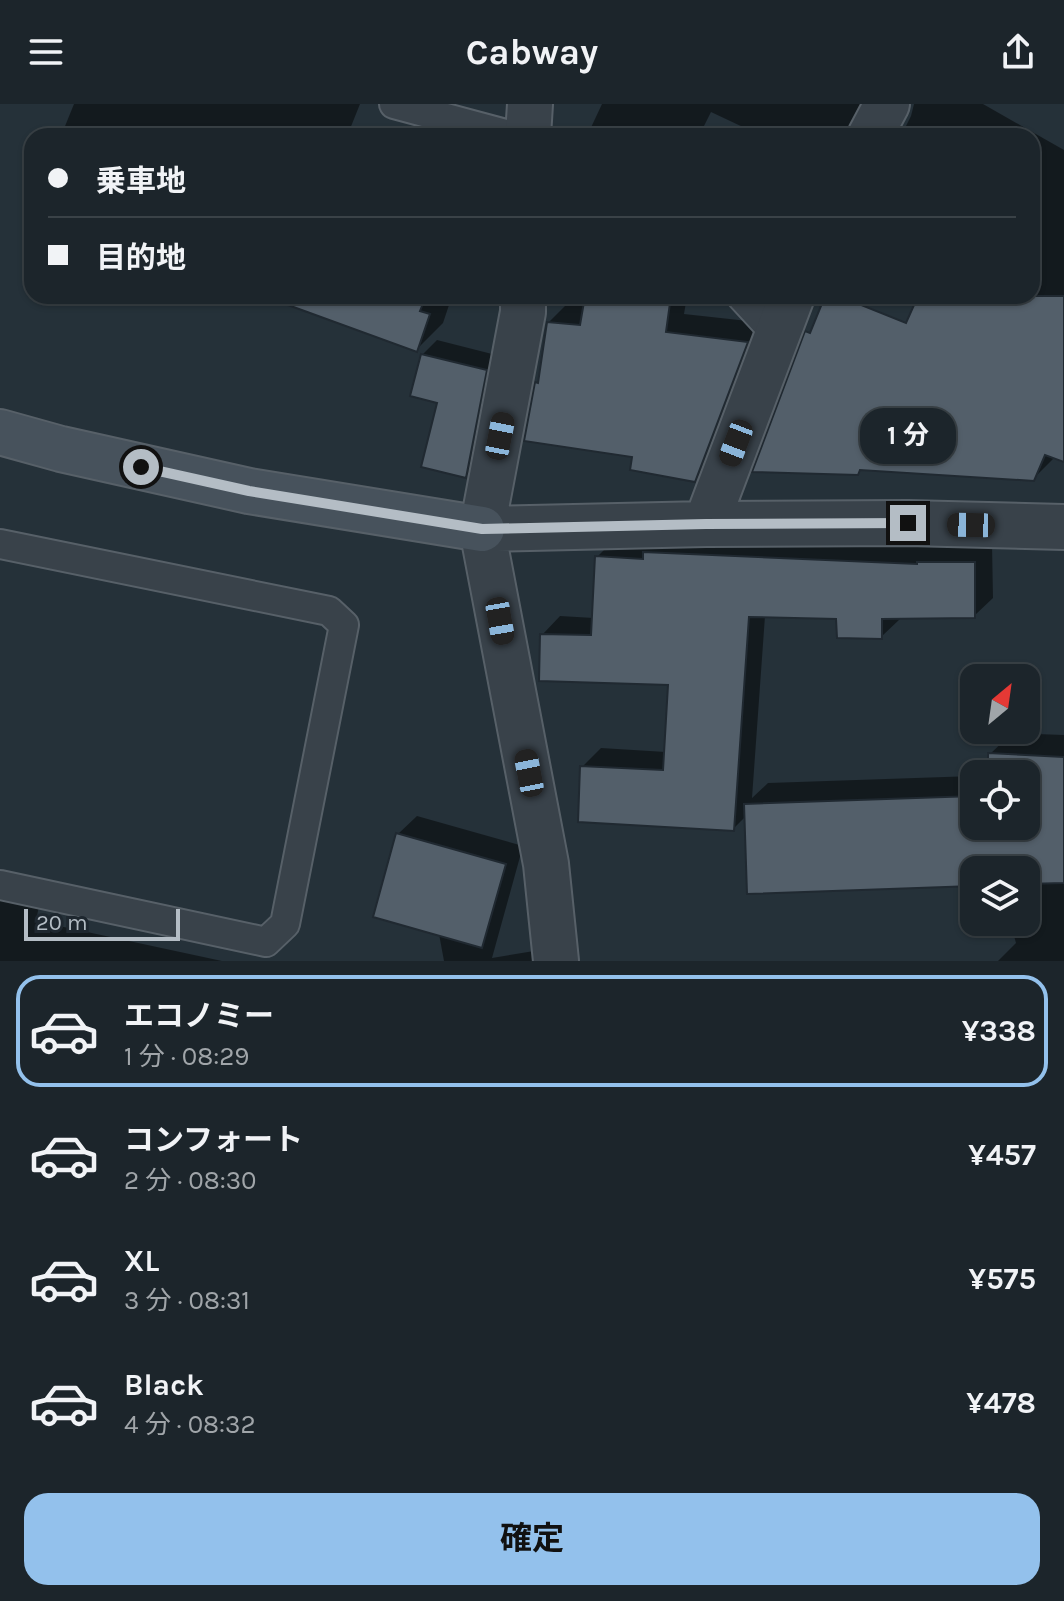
<!DOCTYPE html>
<html lang="ja">
<head>
<meta charset="utf-8">
<style>
	:root { --surface:#1c252b; --page:#293137; --text:#f1f3f6; --muted:#a0a5a9; --line:#3a4247; --accent:#93c1ec }
	body { margin:0; font-family:Karla,"Noto Sans JP",sans-serif; background:var(--page); color:var(--text); height:100vh; display:flex; flex-direction:column; font-size:30px; white-space:nowrap }
	* { box-sizing:border-box; margin:0 }
	p { font-size:26px; color:var(--muted) }
	.icon { flex:none; width:44px; height:44px; fill:none; stroke:currentColor; stroke-width:2; stroke-linecap:round; stroke-linejoin:round }
	.map { position:relative; height:857px; overflow:hidden }
	.panel { display:flex; flex-direction:column; background:var(--surface); flex:1 }
	.panel>* { flex:none }
	.top-card { position:absolute; left:24px; top:24px; width:1016px; height:176px; border-radius:24px; box-shadow:0 2px 6px #0004,0 0 0 2px var(--line); display:grid; align-content:center; height:176px; padding:0 24px; background:var(--surface) }
	.needle { width:52px; rotate:29deg }
	.controls { position:absolute; left:960px; top:560px; display:grid; gap:16px }
	.controls a { display:grid; place-items:center; width:80px; height:80px; border-radius:16px; background:var(--surface); box-shadow:0 2px 6px #0004,0 0 0 2px var(--line); font-size:40px }
	.scale { position:absolute; left:24px; bottom:20px; width:156px; box-sizing:border-box; padding-left:8px; border:4px solid #b4bdc5; border-top:0; font-size:22px; line-height:28px; white-space:nowrap; color:#b4bdc5; -webkit-text-stroke:6px #1e272f; paint-order:stroke }
	.end { position:absolute; width:36px; height:36px; margin:-18px; border:10px solid #b4bdc5; background:#111; box-shadow:0 0 0 4px #111 }
	.from { border-radius:50% }
	.bubble { position:absolute; height:56px; border-radius:24px; background:var(--surface); box-shadow:0 2px 6px #0004,0 0 0 2px var(--line); font-size:26px; font-weight:700; line-height:56px; text-align:center }
	.car { position:absolute; width:24px; height:48px; margin:-24px -12px; border-radius:10px; box-shadow:0 0 6px 2px #0007; background:linear-gradient(#222 24%,#8ab4d8 0 40%,#222 0 76%,#8ab4d8 0 86%,#222 0) }
	.top-card b { display:flex; align-items:center; gap:28px; height:76px; font-size:30px }
	.top-card b+b { border-top:2px solid var(--line) }
	.top-card i { width:20px; height:20px; background:var(--text) }
	ul { padding:14px 0 0; list-style:none }
	li { display:flex; align-items:center; gap:24px; height:112px; margin:0 16px 12px; padding:0 8px; border:4px solid transparent; border-radius:24px }
	li div { flex:1 }
	li b { display:block; font-size:30px }
	li em { font-style:normal; font-weight:700 }
	li.current { border-color:var(--accent) }
	li>.icon { width:72px; height:72px; stroke-width:1.5 }
	.cta { display:flex; gap:16px; margin-top:auto; padding:16px 24px }
	.cta a { flex:1; height:92px; border-radius:24px; background:var(--accent); color:#111; font-size:32px; font-weight:700; line-height:92px; text-align:center }
	header { display:flex; justify-content:space-between; align-items:center; height:104px; padding:0 24px; background:var(--surface); font-size:36px; font-weight:700 }
	.map>svg:first-child { display:block }
</style>
</head>
<body>
<header><svg class="icon" aria-label="menu" viewBox="0 0 24 24"><path d="M4 6h16M4 12h16M4 18h16"/></svg>Cabway<svg class="icon" aria-label="share" viewBox="0 0 24 24"><path d="M12 15V3M7 8l5-5 5 5M5 13v7h14v-7"/></svg></header>
<div class="map">
<svg width="1064" height="857" viewBox="0 0 1064 857">
	<rect width="100%" height="100%" fill="#253139"/>
	<path fill="#0007" d="M74 0H360L350 25 343 32H61Z
		M602 0H870L890 32H762L711 8 699 32H587Z
		M914 0H983L1064 46V356L1055 353 1034 374 863 364 857 369 940 233 920 192H1032V32H901L911 12Z
		M329 192H452L443 219 416 246Z
		M587 192H687L684 210 766 219 714 357 694 376 634 351 537 279 540 276 549 218 568 199 585 201Z
		M437 236 500 252 480 357 466 372 422 251Z
		M663 431 936 443 938 441 992 440 993 494 974 512 900 515 881 533 838 513 765 512 752 694 768 679 974 672V722H1026V670H990V650L1012 629 1064 631V857H998L1016 839 1010 818H1026V766H974V780L746 712 733 725 582 663 601 644 666 648 670 579 542 531 560 512 594 514 597 453 615 435Z
		M417 712 523 742 492 854 540 846 544 857H444L439 830 398 730Z
		M0 789 40 797 36 817 222 857H0Z"/>
	<path fill="#535f6a" stroke="#202931" stroke-width="2" d="M278 192H426L420 207 430 210 417 248 277 197Z
		M585 192H671L666 228 748 238 695 378 630 366 632 353 524 337 535 278 538 279 547 218 580 221Z
		M825 192H839L906 219 918 192H1064V358L1045 351 1034 377 860 366 858 371 752 368 805 227 810 229Z
		M421 250 487 266 466 374 421 363 437 299 410 292Z
		M643 448 917 460V458H975V514L882 515V535L837 534 836 515 749 513 734 727 578 718 580 662 663 666 668 581 539 577 540 530 591 531 595 452 643 455Z
		M988 649 1064 653V779L1026 780V766H974V782L747 790 744 700 974 692V722H1026V670H988Z
		M396 729 506 760 482 844 373 813Z"/>
	<g fill="none" stroke-linecap="round" stroke-linejoin="round">
		<g stroke="#576068" stroke-width="32">
			<path id="lane" d="M394 0 513 32
				M741 192 776 230
				M0 440 329 507 344 521 285 820 266 838 0 781"/>
		</g>
		<g stroke="#576068" stroke-width="48">
			<path id="street" d="M528 32 530 0
				M870 32 887 0
				M523 192V208L482 425 546 760 556 857
				M706 420 792 192
				M482 425 706 420 908 419 1064 423"/>
		</g>
		<g stroke="#576068" stroke-width="48">
			<path id="secondary" d="M0 328 61 345 249 387 482 425"/>
		</g>
		<use href="#lane" stroke="#39424a" stroke-width="28"/>
		<use href="#street" stroke="#39424a" stroke-width="44"/>
		<use href="#secondary" stroke="#47525c" stroke-width="44"/>
	</g>
	<g fill="none" stroke-linecap="round" stroke-linejoin="round">
		<path stroke="#b4bdc5" stroke-width="10" d="M141 363 249 387 482 425 706 420 908 419"/>
	</g>
</svg>
<div class="controls">
<a><svg class="needle" viewBox="-14 -14 28 28"><path d="M0-13l5 13h-10z" fill="#e53935"/><path d="M0 13l5-13h-10z" fill="#a0a5a9"/></svg></a>
<a><svg class="icon" aria-label="locate" viewBox="0 0 24 24"><circle cx="12" cy="12" r="6"/><path d="M12 2v4M12 18v4M2 12h4M18 12h4"/></svg></a>
<a><svg class="icon" aria-label="layers" viewBox="0 0 24 24"><path d="M12 4l9 5-9 5-9-5zM3 14l9 5 9-5"/></svg></a>
</div>
<div class="scale">20 m</div>
<i class="end from" style="left:141px;top:363px"></i>
<i class="end" style="left:908px;top:419px"></i>
<div class="bubble" style="left:860px;top:304px;width:96px">1 分</div>
<i class="car" style="left:500px;top:332px;rotate:11deg"></i>
<i class="car" style="left:736px;top:339px;rotate:201deg"></i>
<i class="car" style="left:971px;top:421px;rotate:271deg"></i>
<i class="car" style="left:500px;top:517px;rotate:170deg"></i>
<i class="car" style="left:529px;top:669px;rotate:349deg"></i>
<div class="top-card">
<b><i class="from"></i>乗車地</b>
<b><i></i>目的地</b>
</div>
</div>
<section class="panel">
<ul>
<li class="current"><svg class="icon" aria-label="car" viewBox="0 0 24 24"><path d="M5 17H2v-5l4-1 3-4h7l3 4 3 1v5h-3M9 17h6M6 11h13"/><circle cx="7" cy="17" r="2"/><circle cx="17" cy="17" r="2"/></svg><div><b>エコノミー</b><p>1 分 · 08:29</p></div><em>¥338</em></li>
<li><svg class="icon" aria-label="car" viewBox="0 0 24 24"><path d="M5 17H2v-5l4-1 3-4h7l3 4 3 1v5h-3M9 17h6M6 11h13"/><circle cx="7" cy="17" r="2"/><circle cx="17" cy="17" r="2"/></svg><div><b>コンフォート</b><p>2 分 · 08:30</p></div><em>¥457</em></li>
<li><svg class="icon" aria-label="car" viewBox="0 0 24 24"><path d="M5 17H2v-5l4-1 3-4h7l3 4 3 1v5h-3M9 17h6M6 11h13"/><circle cx="7" cy="17" r="2"/><circle cx="17" cy="17" r="2"/></svg><div><b>XL</b><p>3 分 · 08:31</p></div><em>¥575</em></li>
<li><svg class="icon" aria-label="car" viewBox="0 0 24 24"><path d="M5 17H2v-5l4-1 3-4h7l3 4 3 1v5h-3M9 17h6M6 11h13"/><circle cx="7" cy="17" r="2"/><circle cx="17" cy="17" r="2"/></svg><div><b>Black</b><p>4 分 · 08:32</p></div><em>¥478</em></li>
</ul>
<div class="cta"><a>確定</a></div>
</section>
</body>
</html>
